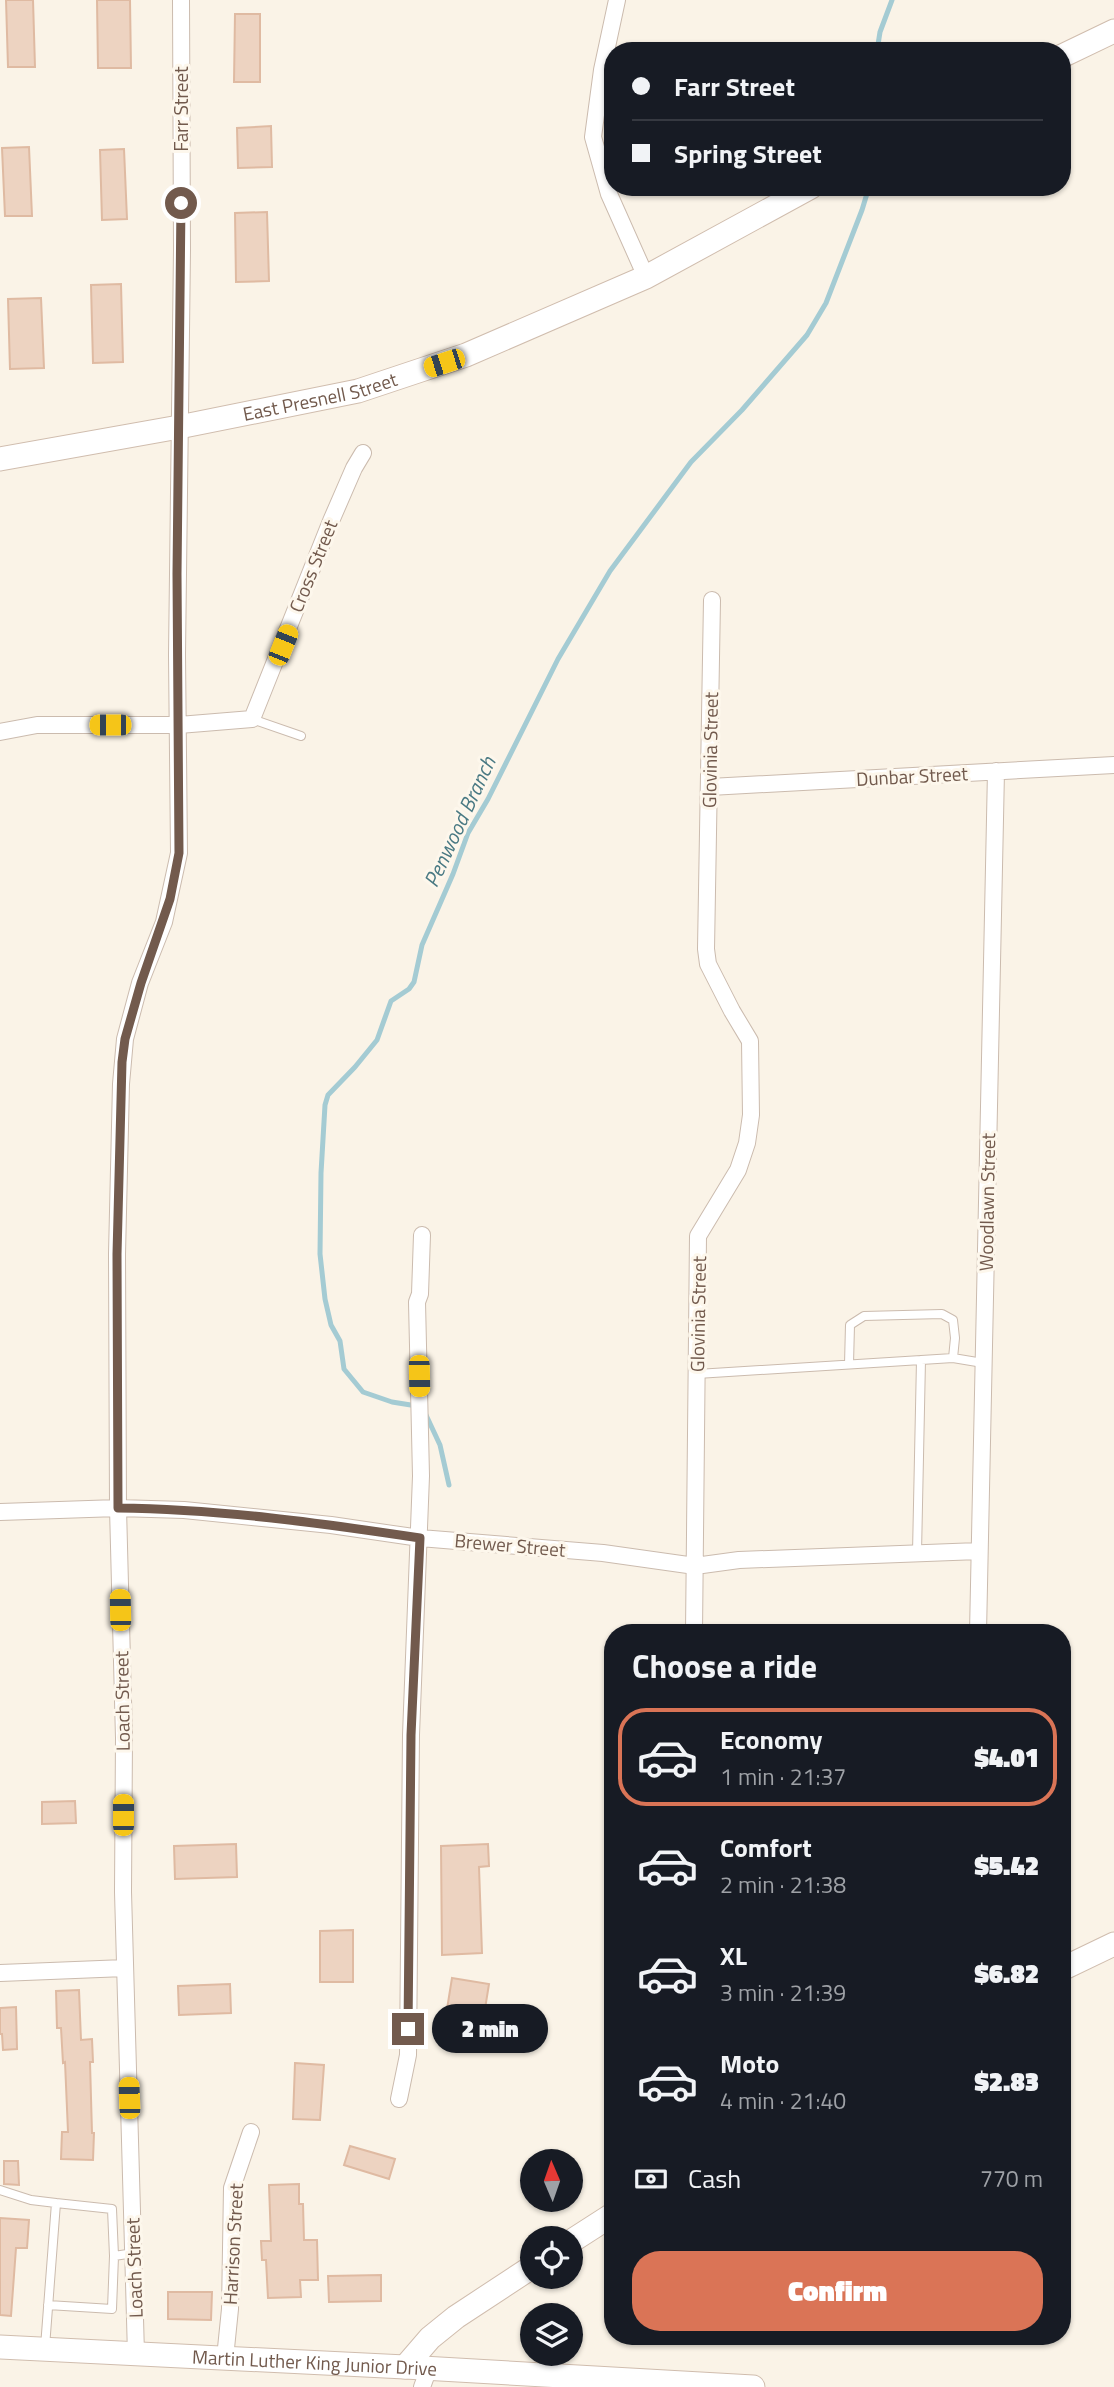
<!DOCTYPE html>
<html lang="en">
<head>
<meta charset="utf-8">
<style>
	:root { --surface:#171b24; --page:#20242c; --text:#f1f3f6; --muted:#9ea1a6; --line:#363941; --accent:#da7456 }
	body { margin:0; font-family:"Titillium Web",sans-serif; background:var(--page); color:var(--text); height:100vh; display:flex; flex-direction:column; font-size:26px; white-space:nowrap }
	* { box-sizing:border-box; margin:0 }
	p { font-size:23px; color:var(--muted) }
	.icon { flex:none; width:38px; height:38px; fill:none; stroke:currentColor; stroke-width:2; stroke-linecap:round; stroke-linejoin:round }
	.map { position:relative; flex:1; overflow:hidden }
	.drawer { position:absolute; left:604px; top:1624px; width:467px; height:721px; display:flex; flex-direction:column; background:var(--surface); border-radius:28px; box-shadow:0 2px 5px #0004 }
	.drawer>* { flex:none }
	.top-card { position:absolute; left:604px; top:42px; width:467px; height:154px; border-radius:28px; box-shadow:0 2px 5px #0004; display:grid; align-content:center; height:154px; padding:0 28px; background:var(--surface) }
	.needle { width:46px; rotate:358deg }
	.controls { position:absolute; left:520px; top:2149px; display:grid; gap:14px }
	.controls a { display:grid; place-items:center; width:63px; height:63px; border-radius:50%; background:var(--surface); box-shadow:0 2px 5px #0004; font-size:35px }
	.end { position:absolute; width:32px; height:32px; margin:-16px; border:9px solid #725a4d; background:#fff; box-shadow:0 0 0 4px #fff }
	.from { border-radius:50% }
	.bubble { position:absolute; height:49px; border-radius:24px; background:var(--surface); box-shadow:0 2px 5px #0004; font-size:23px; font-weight:800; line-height:49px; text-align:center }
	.car { position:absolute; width:21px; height:42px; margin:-21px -10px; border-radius:9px; box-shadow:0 0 5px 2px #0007; background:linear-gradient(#f5c518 24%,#345 0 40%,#f5c518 0 76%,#345 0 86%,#f5c518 0) }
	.top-card b { display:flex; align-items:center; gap:24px; height:66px; font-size:26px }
	.top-card b+b { border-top:2px solid var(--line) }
	.top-card i { width:18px; height:18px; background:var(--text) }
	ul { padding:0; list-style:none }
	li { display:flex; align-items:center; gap:21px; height:98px; margin:0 14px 10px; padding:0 14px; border:4px solid transparent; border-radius:28px }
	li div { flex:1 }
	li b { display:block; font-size:26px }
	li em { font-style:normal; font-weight:800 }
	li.current { border-color:var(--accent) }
	li>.icon { width:63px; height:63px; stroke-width:1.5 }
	h2 { padding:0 28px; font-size:32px; line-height:84px }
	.pay { display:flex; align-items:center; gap:18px; height:77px; padding:0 28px; font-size:26px }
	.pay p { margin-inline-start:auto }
	.cta { display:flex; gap:14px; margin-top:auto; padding:14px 28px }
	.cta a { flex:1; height:80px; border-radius:28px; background:var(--accent); color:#fff; font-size:28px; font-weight:800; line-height:80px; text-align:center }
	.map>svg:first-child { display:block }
</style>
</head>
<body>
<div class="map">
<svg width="1114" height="2387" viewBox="0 0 1114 2387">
	<rect width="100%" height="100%" fill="#faf3e7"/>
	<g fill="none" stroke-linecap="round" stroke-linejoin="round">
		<path stroke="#a4cbd3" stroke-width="5" d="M877 51 880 32 892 0
			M417 1406 392 1402 363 1392 344 1369 340 1341 331 1325 325 1299 320 1254 321 1173 325 1105 328 1095 355 1067 377 1040 391 1001 409 989 414 982 422 945 453 874 468 833 488 799 558 659 610 571 691 462 742 410 807 335 826 303 862 210 869 187
			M426 1415 440 1445 449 1485"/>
	</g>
	<path fill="#edd3c1" stroke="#dfbaa2" stroke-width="2" d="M6 0H33L35 67H8Z
		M97 0H130L131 68H98Z
		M235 14H260V82H234Z
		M271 126 272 167 238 168 237 128Z
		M29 147 32 216H5L2 148Z
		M124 149 127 219 102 220 100 150Z
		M267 212 269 281 236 282 235 213Z
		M121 284 123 362 93 363 91 285Z
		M41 298 44 368 10 369 8 299Z
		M75 1801 76 1823 42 1824V1802Z
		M236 1844 237 1877 175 1879 174 1846Z
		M488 1844 489 1866 479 1867 482 1953 442 1955 441 1846Z
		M353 1930V1982H320V1931Z
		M452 1978 489 1984 484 2015 447 2009Z
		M230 1984 231 2013 179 2015 178 1986Z
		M79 1990 81 2040 92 2039 93 2062H90L92 2133H94L93 2160 61 2159 62 2132H68L65 2062 63 2063 61 2028H57L56 1991Z
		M16 2007 17 2049 3 2050 2 2034H0V2008Z
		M295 2063 324 2065 320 2120 293 2119Z
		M350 2146 395 2159 389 2179 344 2165Z
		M4 2161H18L19 2185 4 2184Z
		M299 2184V2204H303L304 2240H317L318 2280H300L301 2297 268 2298 266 2260H262L261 2241H271L269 2185Z
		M0 2218 29 2220 27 2248H16L11 2316 0 2315Z
		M381 2275V2301L329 2302 328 2276Z
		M168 2292H212L211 2320 168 2319Z"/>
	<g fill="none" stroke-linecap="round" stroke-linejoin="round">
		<g stroke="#cbbbae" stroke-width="10">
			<path id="lane" d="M252 719 301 736
				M849 1364 850 1325 864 1316 942 1314 953 1320 955 1338 953 1358
				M697 1374 953 1358 983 1363
				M917 1553 921 1360
				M0 2190 31 2200 56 2203
				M48 2305 112 2309 114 2256
				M45 2347 56 2203 112 2209 114 2256 134 2253"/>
		</g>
		<g stroke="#cbbbae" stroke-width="18">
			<path id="street" d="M617 0 602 70 593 137 609 194 646 277
				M0 732 37 725H179L252 719 331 521 354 468 363 453
				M710 787 1114 765
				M0 1512 118 1508 184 1510 331 1525 420 1538 603 1553 695 1566 739 1560 979 1551
				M694 1633 698 1236 738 1170 747 1143 751 1115 750 1041 732 1011 708 964 706 949 712 600
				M978 1633 996 771
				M0 1973 125 1968
				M399 2099 408 2055 411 1735 421 1476 417 1302 420 1294 422 1235
				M136 2354 123 1892 124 1738 118 1508 117 1254 121 1084 125 1039 140 983 164 922 179 853 177 655 182 250 181 0
				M225 2358 230 2309 232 2188 251 2132
				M422 2387 429 2368"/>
		</g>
		<g stroke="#d0bdae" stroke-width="25">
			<g id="secondary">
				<path d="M1062 56 1114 31"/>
				<path id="s1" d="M0 459 179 427 358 391 466 355 646 277 811 187"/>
				<path d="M1062 1969 1114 1944"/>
				<path d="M570 2242 612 2215"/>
				<path id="s2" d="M0 2347 405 2367 753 2387"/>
				<path d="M405 2367 430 2338 456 2317 532 2267"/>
			</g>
		</g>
		<use href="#lane" stroke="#fff" stroke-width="8"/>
		<use href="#street" stroke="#fff" stroke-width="16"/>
		<use href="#secondary" stroke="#fff" stroke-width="23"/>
	</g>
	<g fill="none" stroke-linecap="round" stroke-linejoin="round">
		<path stroke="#725a4d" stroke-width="9" d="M181 203 177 574 179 853 170 899 141 983 125 1039 122 1062 117 1254 118 1508C219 1509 320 1523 420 1538L411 1735 408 2029"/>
	</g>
	<g text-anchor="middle" stroke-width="6" stroke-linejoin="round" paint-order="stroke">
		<g font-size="19" fill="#725a4d" stroke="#fdf7ec">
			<text transform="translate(181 109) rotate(-90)" y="7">Farr Street</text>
			<text dy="7" stroke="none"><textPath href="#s1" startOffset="326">East Presnell Street</textPath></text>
			<text transform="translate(313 566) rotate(-68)" y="7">Cross Street</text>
			<text transform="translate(710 750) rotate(-89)" y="7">Glovinia Street</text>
			<text transform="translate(912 776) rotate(-3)" y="7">Dunbar Street</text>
			<text transform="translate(987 1202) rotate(-89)" y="7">Woodlawn Street</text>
			<text transform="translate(698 1314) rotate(-89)" y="7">Glovinia Street</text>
			<text transform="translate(510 1545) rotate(5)" y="7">Brewer Street</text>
			<text transform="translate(122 1701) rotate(-91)" y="7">Loach Street</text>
			<text transform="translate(233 2244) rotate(-87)" y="7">Harrison Street</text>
			<text transform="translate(134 2268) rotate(-92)" y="7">Loach Street</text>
			<text dy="7" stroke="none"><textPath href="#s2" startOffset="315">Martin Luther King Junior Drive</textPath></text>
		</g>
		<g font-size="21" font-style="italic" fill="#497983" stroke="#fdf7ec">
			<text transform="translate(460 822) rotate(-65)" y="7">Penwood Branch</text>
		</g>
	</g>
</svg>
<div class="controls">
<a><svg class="needle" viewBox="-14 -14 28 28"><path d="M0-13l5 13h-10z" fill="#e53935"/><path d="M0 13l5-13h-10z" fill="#9ea1a6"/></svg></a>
<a><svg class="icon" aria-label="locate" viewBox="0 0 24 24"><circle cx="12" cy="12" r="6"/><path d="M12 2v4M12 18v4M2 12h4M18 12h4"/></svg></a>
<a><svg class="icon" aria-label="layers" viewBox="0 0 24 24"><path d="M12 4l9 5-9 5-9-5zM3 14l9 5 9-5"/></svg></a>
</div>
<i class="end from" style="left:181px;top:203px"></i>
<i class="end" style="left:408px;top:2029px"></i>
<div class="bubble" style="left:432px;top:2004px;width:116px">2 min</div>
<i class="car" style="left:444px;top:363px;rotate:252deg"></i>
<i class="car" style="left:283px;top:645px;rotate:22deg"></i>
<i class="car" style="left:110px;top:725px;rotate:270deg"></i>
<i class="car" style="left:419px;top:1376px;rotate:179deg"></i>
<i class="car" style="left:120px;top:1610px;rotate:359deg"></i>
<i class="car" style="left:123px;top:1815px;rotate:0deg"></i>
<i class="car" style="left:129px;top:2098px;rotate:358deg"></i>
<div class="top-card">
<b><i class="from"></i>Farr Street</b>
<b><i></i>Spring Street</b>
</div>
<section class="drawer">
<h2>Choose a ride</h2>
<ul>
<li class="current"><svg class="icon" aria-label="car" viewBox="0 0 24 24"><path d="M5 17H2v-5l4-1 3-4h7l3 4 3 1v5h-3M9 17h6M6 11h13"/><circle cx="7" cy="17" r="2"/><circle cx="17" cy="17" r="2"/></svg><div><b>Economy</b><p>1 min · 21:37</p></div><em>$4.01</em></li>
<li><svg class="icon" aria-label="car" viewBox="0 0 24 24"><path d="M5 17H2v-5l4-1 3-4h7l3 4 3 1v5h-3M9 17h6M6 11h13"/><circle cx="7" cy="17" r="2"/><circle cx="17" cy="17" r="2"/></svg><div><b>Comfort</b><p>2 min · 21:38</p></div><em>$5.42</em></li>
<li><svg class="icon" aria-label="car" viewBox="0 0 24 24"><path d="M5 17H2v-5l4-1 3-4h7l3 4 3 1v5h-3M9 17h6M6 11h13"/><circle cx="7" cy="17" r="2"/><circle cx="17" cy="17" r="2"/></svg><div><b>XL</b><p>3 min · 21:39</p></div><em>$6.82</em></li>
<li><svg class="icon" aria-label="car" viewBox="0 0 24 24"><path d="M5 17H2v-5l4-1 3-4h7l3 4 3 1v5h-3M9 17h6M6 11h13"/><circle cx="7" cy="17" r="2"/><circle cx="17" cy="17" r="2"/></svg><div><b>Moto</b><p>4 min · 21:40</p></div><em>$2.83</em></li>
</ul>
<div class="pay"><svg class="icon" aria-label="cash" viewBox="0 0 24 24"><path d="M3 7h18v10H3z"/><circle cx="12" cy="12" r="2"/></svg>Cash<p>770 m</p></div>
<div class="cta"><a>Confirm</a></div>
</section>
</div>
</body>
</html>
